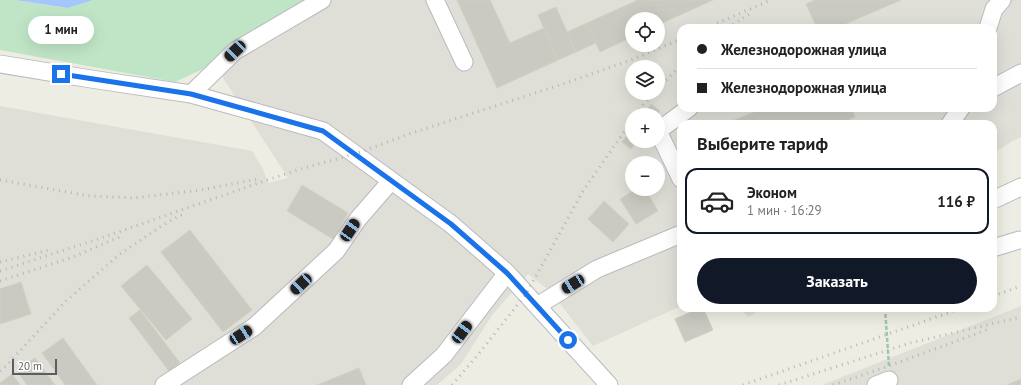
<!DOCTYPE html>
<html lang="ru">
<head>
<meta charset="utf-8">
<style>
	:root { --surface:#fff; --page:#f6f6f6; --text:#222; --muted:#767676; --line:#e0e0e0; --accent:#111827 }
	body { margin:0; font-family:"PT Sans",sans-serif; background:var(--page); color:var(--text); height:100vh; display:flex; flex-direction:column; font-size:15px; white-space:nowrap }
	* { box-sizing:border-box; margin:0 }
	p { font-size:13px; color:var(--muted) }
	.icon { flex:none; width:22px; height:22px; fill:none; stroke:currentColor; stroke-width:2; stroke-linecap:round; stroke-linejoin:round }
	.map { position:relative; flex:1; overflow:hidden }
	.side { position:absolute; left:677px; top:120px; width:320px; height:192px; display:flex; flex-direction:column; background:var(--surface); border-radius:12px; box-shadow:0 4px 16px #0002 }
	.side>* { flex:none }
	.top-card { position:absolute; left:677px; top:24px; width:320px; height:88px; border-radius:12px; box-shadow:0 4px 16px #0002; display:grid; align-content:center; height:88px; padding:0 20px; background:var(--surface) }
	.buttons { position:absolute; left:625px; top:12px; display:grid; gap:8px }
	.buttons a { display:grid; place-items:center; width:40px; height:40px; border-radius:50%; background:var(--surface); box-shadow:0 4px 16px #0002; font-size:20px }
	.scale { position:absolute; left:12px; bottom:10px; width:45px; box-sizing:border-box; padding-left:4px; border:2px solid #5b5d63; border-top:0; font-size:11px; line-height:14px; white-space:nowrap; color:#5b5d63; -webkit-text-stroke:3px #fff; paint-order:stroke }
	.end { position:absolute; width:18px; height:18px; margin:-9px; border:5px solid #1a73e8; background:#fff; box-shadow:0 0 0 2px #fff }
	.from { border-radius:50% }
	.bubble { position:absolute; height:28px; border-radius:14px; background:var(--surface); box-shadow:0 4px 16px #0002; font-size:13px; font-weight:700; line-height:28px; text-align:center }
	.car { position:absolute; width:12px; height:24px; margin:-12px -6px; border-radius:5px; box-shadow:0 0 3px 1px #0007; background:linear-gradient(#222 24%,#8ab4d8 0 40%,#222 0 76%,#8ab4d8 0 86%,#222 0) }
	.top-card b { display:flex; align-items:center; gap:14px; height:38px; font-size:15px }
	.top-card b+b { border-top:1px solid var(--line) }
	.top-card i { width:10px; height:10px; background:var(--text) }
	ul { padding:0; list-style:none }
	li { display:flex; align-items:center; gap:12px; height:66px; margin:0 8px 6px; padding:0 12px; border:2px solid transparent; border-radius:12px }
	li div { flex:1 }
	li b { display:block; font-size:15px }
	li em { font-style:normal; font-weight:700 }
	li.selected { border-color:var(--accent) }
	li>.icon { width:36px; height:36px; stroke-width:1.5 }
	h2 { padding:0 20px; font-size:18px; line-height:48px }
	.action { display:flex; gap:8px; margin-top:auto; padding:8px 20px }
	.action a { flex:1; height:46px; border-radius:24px; background:var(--accent); color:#fff; font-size:16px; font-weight:700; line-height:46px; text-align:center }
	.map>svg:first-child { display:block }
</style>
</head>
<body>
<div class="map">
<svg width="1021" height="385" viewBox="0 0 1021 385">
	<rect width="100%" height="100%" fill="#eeede3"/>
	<path fill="#dfded7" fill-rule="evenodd" d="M331 0H1021V137L1011 142 993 153V124H681V306L593 346 550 291 528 274 493 314 461 364 437 385H0V106L252 151 263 169 268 183 288 178 214 64 273 33ZM632 19H658V45H632ZM681 28H993V108H681ZM632 67H658V93H632ZM632 115H658V141H632ZM632 163H658V189H632Z
		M1021 306V385H822Z
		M740 308H764L748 317Z"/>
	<path fill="#c0e5c6" d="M0 0H15L68 8 93 0H331L273 33 214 64 175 82 0 50Z"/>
	<path fill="#a3c6fd" d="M15 0H93L68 8Z"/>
	<path fill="#cacac2" stroke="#d2d0c1" d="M457 0H490L510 43 544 28 558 60 497 88Z
		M638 0H713L658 25V19H632V37L600 52 587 23Z
		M815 0H901L836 28H817L806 4Z
		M556 7 576 52 558 60 538 15Z
		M587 23 596 43 576 52 567 32Z
		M651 104 660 111 657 115H643Z
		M764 108H852L855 117 837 124H731L730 122Z
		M632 129V141H637L631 149 622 142Z
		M302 185 348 213 333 239 287 211Z
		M637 189H645L658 211 636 224 620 199Z
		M604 201 629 224 613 242 588 219Z
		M190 230 252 310 223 332 161 252Z
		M147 265 192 319 166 340 121 286Z
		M21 282 31 314 0 324V289Z
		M700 308H703L713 330 685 342 675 319Z
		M140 310 180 363 169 371 129 318Z
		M63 338 97 385H65L42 353Z
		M35 358 55 385H27L17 371Z
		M359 368 366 385H317Z
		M12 374 20 385H0V383Z
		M1021 379V385H1007Z"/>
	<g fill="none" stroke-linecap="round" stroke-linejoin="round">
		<g stroke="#b8babf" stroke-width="19">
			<path id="minor" d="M435 0 464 62
				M988 28 994 9 1002 0
				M0 64 91 79 191 94 323 131 451 224 507 273 609 385
				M993 88 1021 73
				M191 94 235 51 322 0
				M950 124 961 108
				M658 131 681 179
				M658 131 689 108
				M993 200 1021 187
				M993 248 1019 240
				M537 306 597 269 681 234
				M164 385 254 327 336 251 358 219 391 181
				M411 385 444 355 507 273
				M876 385 889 380"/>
		</g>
		<path stroke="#9ac7b0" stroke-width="2.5" stroke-dasharray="4 2" stroke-linecap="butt" d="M885 308 889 366"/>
		<use href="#minor" stroke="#fff" stroke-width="17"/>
		<path stroke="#b6b6b7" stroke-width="3" stroke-dasharray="1 5" stroke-linecap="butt" d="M706 28 771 0
			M728 28 749 14
			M658 89 681 65
			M636 115 642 106 655 93
			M0 180 90 196 134 198 201 190 258 179
			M0 262 49 250
			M0 271 104 237 267 180 304 168 355 154 409 134 566 83 631 60 681 39
			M0 281 73 257 122 236
			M993 296 1021 286
			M0 371 6 366 66 301 120 254 163 225 183 214
			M452 385 477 356 526 294 583 191 632 120
			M743 385 962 308
			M779 385 910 343 1021 317
			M833 385 889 366 989 329"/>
	</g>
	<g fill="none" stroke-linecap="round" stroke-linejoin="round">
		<path stroke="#1a73e8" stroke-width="5" d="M61 74 191 94 323 131 451 224 507 273 568 340"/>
	</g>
</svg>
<div class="buttons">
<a><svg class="icon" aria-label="locate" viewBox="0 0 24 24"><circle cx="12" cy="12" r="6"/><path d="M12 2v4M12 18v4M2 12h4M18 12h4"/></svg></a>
<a><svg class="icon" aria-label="layers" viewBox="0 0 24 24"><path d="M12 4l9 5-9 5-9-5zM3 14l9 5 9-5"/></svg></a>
<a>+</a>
<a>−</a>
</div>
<div class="scale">20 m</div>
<i class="end from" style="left:568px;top:340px"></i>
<i class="end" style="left:61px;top:74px"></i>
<div class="bubble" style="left:28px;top:16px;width:66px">1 мин</div>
<i class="car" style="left:235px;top:51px;rotate:226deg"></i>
<i class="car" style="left:350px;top:230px;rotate:34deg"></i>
<i class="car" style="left:301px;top:284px;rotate:227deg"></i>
<i class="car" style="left:573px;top:284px;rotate:238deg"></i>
<i class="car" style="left:462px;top:332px;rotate:37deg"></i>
<i class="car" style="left:241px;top:335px;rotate:57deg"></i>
<div class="top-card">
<b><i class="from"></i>Железнодорожная улица</b>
<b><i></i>Железнодорожная улица</b>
</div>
<section class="side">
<h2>Выберите тариф</h2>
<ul>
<li class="selected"><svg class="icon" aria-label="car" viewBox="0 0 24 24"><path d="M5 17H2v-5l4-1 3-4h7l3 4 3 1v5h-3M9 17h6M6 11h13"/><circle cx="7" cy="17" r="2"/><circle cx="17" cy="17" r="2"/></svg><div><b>Эконом</b><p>1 мин · 16:29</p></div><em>116 ₽</em></li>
</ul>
<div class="action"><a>Заказать</a></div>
</section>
</div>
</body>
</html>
